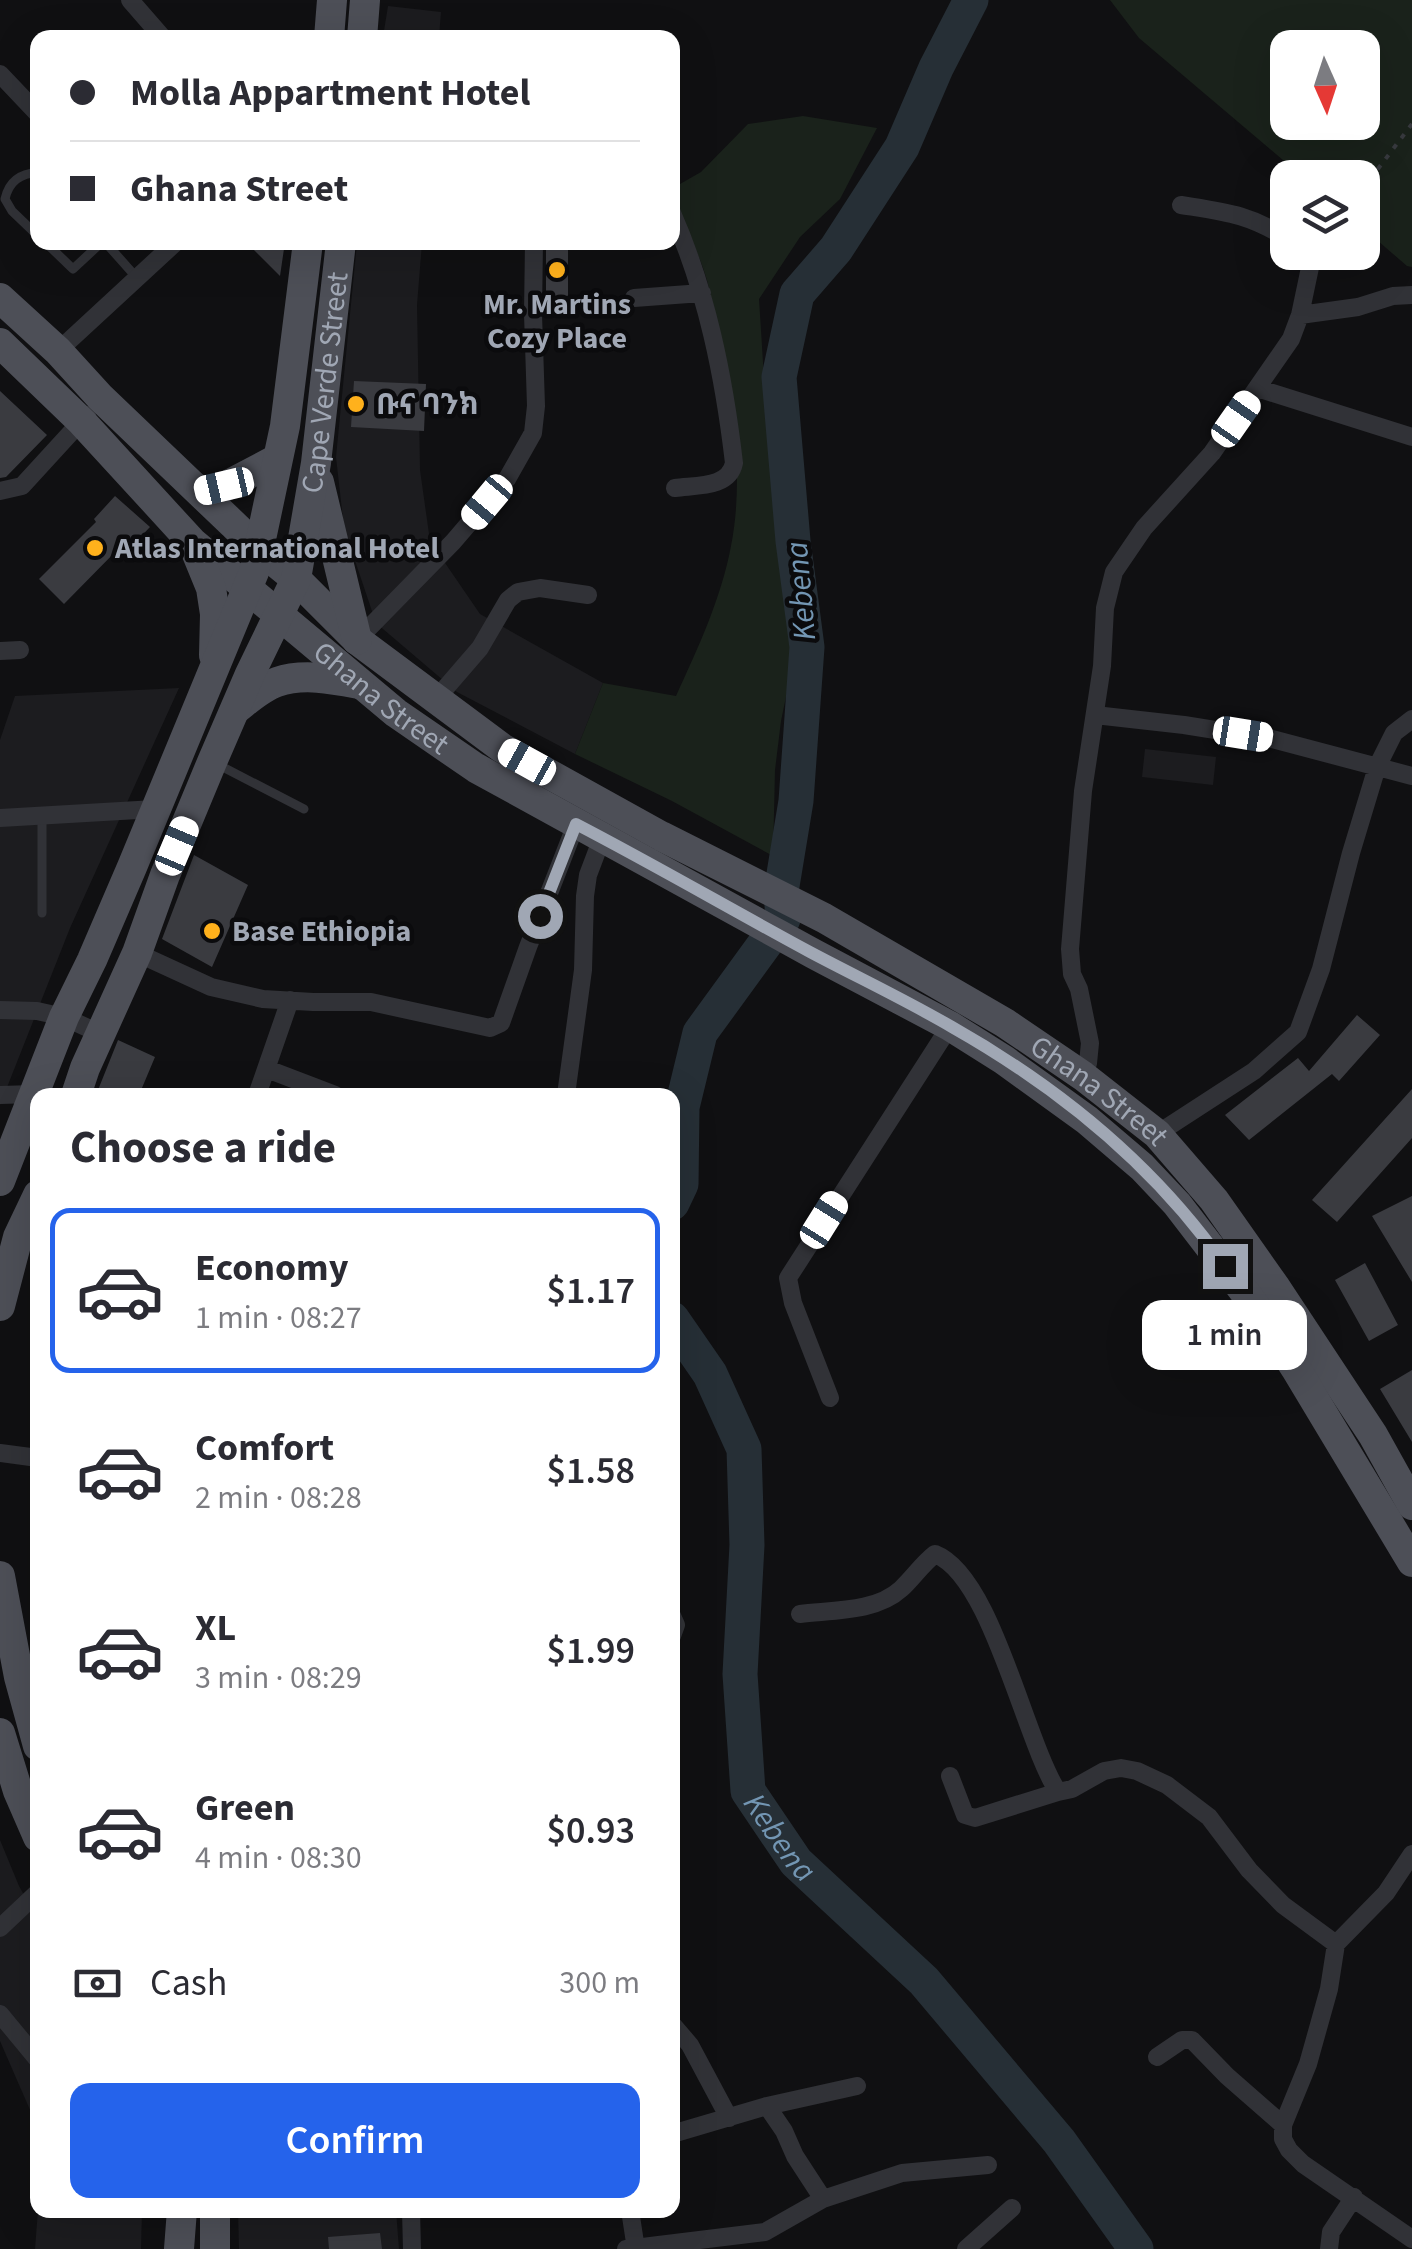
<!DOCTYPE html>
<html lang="en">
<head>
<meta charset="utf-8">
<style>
	:root { --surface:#fff; --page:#f2f2f3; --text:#2b2b33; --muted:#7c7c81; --line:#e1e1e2; --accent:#2563eb }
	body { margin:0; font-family:"Source Sans 3","Noto Sans Ethiopic",sans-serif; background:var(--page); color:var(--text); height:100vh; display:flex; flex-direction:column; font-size:38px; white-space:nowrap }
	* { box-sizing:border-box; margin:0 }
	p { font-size:32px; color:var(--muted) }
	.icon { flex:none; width:55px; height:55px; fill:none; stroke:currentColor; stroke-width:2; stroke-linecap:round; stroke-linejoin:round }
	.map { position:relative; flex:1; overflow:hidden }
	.details { position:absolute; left:30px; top:1088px; width:650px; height:1130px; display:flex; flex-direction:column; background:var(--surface); border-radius:20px; box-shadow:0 10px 40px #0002 }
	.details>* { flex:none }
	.banner { position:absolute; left:30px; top:30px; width:650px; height:220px; border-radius:20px; box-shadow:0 10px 40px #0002; display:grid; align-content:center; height:220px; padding:0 40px; background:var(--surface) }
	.needle { width:65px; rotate:177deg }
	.controls { position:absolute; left:1270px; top:30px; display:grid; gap:20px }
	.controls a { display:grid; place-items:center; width:110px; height:110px; border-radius:20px; background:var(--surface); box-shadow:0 10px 40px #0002; font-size:50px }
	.end { position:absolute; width:45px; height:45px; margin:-22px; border:12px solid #a0a7b4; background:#111; box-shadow:0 0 0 5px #111 }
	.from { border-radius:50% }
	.bubble { position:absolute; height:70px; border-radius:20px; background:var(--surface); box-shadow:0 10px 40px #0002; font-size:32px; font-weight:600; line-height:70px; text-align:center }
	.car { position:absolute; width:30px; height:60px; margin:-30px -15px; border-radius:12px; box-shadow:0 0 8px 2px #0007; background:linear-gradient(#fff 24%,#345 0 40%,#fff 0 76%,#345 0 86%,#fff 0) }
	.banner b { display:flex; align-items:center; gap:35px; height:95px; font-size:38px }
	.banner b+b { border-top:2px solid var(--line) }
	.banner i { width:25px; height:25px; background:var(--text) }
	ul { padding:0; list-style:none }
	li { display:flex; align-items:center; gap:30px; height:165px; margin:0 20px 15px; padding:0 20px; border:5px solid transparent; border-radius:20px }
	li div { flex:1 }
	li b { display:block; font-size:38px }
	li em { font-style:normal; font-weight:600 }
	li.active { border-color:var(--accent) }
	li>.icon { width:90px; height:90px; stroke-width:1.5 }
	h2 { padding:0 40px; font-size:45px; line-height:120px }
	.pay { display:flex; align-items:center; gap:25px; height:110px; padding:0 40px; font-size:38px }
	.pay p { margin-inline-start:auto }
	.action { display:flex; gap:20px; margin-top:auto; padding:20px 40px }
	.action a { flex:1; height:115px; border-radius:20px; background:var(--accent); color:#fff; font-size:40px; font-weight:600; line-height:115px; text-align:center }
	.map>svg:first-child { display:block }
</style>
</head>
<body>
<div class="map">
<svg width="1412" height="2249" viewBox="0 0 1412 2249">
	<rect width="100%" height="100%" fill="#101012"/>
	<path fill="#1c1c1f" d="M388 6 441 12 439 37H383Z
		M357 243H422L417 305 420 470 430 541 480 614 603 683 575 754 457 692 376 623 344 528 336 457Z
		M179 688 70 928 0 1105V740L15 696Z
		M1145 749 1216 757 1213 785 1142 777Z
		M0 1840 19 1886 37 1918V2126L0 2041Z
		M38 2210H142L141 2249H35Z
		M238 2210H396L399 2249H239Z"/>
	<path fill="#1a221b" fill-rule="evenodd" d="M1110 0H1412V267L1407 266 1363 228 1362 178 1303 177 1139 38ZM1288 48H1362V122H1288Z
		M803 116 877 128 840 199 800 237 759 299 764 378 796 648 781 721 775 770 773 856 672 801 575 754 603 683 676 696C698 648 721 599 731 546 747 466 728 367 709 288 701 253 680 222 673 188L701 172 748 124Z"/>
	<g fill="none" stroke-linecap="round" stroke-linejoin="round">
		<g stroke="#262f36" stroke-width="35">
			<path d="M672 1203 681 1184 682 1107 700 1033 783 919 781 892 796 801 807 647 793 541 779 377 797 294 836 249 902 147 936 68 971 0"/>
			<path id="s1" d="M672 1319 710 1374 744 1449 747 1545 740 1674 748 1791 796 1862 924 1981 1059 2141 1136 2249"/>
		</g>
	</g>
	<path fill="#3a3b40" d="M246 242H285L280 276Z
		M546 248H568V299L546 300Z
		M354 381 426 384 424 431 351 427Z
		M0 391 47 435 6 477 0 478Z
		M115 496 150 527 128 550 122 545 64 604 39 579 96 522 94 519Z
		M194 855 248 885 212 967 162 939Z
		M1357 1015 1380 1035 1339 1081 1332 1074 1249 1140 1225 1115 1298 1058 1309 1071Z
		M118 1040 155 1057 139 1095H96Z
		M1412 1089V1138L1337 1222 1312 1200Z
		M1412 1196V1282L1372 1216Z
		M1365 1263 1398 1325 1369 1341 1335 1280Z
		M1412 1370V1442L1380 1389Z
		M380 2233 382 2249H329L328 2237Z"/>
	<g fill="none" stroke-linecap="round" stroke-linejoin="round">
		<path stroke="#37393e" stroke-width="4" stroke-dasharray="5 8" stroke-linecap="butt" d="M1362 190 1412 124"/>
		<path stroke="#313237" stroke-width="9" d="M38 172C20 174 9 181 5 199L12 211 38 236
			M45 242 73 269 102 242
			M105 242 137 278
			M215 763 304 809
			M42 913V816"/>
		<path stroke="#313237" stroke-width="18" d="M130 0 163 38
			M0 74 38 114
			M1181 205C1225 212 1249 214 1288 239
			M672 213C707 292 724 377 734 463 729 488 697 485 675 488
			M634 298 702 293
			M1300 315 1358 307 1393 296 1412 295
			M58 351 176 242
			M1257 388 1412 437
			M0 491 22 486 87 415
			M357 640 453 542 507 479 533 433 536 406 533 314 534 242
			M0 651 20 650
			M436 699 480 648 508 600 518 592 540 588 588 595
			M1095 715 1184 725 1272 739 1412 776
			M0 818 155 809
			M137 953 211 987 263 999 313 1002H371L490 1028 501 1023 528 947 576 824
			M0 1010 37 1011 64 1017 101 1034
			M267 1069 335 1095
			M1083 1076 1088 1063 1090 1043 1079 989 1072 974 1070 949 1083 791 1102 666 1105 608 1114 572 1144 528 1212 453 1291 339 1300 315 1312 258 1305 252
			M0 1095 34 1094
			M257 1095 290 1000
			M566 1095 583 970 585 896 588 875 602 838
			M1157 1134 1254 1071 1298 1032 1321 969 1351 853 1377 767 1394 733 1412 719
			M830 1398 793 1303 788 1278 950 1026
			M0 1453 38 1458
			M800 1614C833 1610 876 1612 901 1589 913 1578 922 1564 935 1554 992 1576 1024 1739 1058 1792L1072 1789 1104 1771 1121 1768 1137 1771 1167 1785 1209 1817 1249 1870 1283 1905 1336 1944
			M672 1616 676 1625 672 1636
			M950 1776 965 1815 975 1818 1058 1792
			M1412 1854 1386 1893 1336 1944 1329 1989 1308 2064 1283 2125V2139L1289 2150 1303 2164 1412 2239
			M0 1928 38 1892
			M0 2014 38 2060
			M672 2024 690 2045 729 2118
			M1157 2057 1182 2040H1192L1227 2076 1283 2125
			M767 2106 784 2131 795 2156 823 2199
			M672 2134 767 2106 857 2086
			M411 2210 412 2249
			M630 2210 636 2249
			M626 2249 765 2232 823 2199 902 2173 988 2165
			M966 2249 1012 2208
			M1329 2249 1331 2232 1354 2197"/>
		<g stroke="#4d4f57" stroke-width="30">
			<path d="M329 38 332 0"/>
			<path d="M362 38 365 0"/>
			<path id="s2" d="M0 298 58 351 100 397 259 549 296 579 357 640 502 748 661 836 824 918 1005 1023 1083 1076 1157 1134 1214 1200 1276 1288 1373 1435 1412 1505"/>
			<path id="s3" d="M0 343 82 422 192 542 396 713 476 768 814 954 950 1026 1004 1060 1087 1120 1142 1167 1177 1204 1253 1303 1296 1369 1412 1562"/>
			<path d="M319 482 357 640"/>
			<path d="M201 492 224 487 277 459"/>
			<path d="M195 549 211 588 215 614 214 655"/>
			<path d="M236 709C249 699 262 687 277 682 303 673 333 679 359 684"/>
			<path id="s4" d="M76 1095 85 1068 137 953 165 875 212 762 250 674 296 579 316 463 341 242"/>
			<path d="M0 1181 64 1017 92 960 132 867 254 572 285 426 308 242"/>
			<path d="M0 1306 18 1237 38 1195"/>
			<path d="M0 1576 19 1677 38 1746"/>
			<path d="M0 1733 18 1791 38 1837"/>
			<path d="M179 2249 182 2210"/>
			<path d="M215 2249V2210"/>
		</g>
	</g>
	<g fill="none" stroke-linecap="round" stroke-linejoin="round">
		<path stroke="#a0a7b4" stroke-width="12" d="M540 916 576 824C655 865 732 910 810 952 857 977 906 1000 952 1027 1058 1087 1155 1166 1225 1266"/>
	</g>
	<g fill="#ffb11c" stroke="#0b0b0d" stroke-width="4">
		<circle cx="557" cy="270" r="10"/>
		<circle cx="356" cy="404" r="10"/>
		<circle cx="95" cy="548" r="10"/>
		<circle cx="212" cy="931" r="10"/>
	</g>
	<g text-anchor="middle" stroke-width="9" stroke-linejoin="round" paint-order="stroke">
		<g font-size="30" font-weight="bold" fill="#a0a7b4" stroke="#0b0b0d" text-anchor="start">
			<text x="557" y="314" text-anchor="middle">Mr. Martins<tspan x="557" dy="34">Cozy Place</tspan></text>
			<text x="376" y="414">ቡና ባንክ</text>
			<text x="115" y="558">Atlas International Hotel</text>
			<text x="232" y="941">Base Ethiopia</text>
		</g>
		<g font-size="30" fill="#a0a7b4" stroke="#0b0b0d">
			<text dy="10" stroke="none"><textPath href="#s4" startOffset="760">Cape Verde Street</textPath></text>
			<text dy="10" stroke="none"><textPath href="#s3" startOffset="522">Ghana Street</textPath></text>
			<text dy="10" stroke="none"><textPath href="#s2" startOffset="1365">Ghana Street</textPath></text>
		</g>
		<g font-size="32" font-style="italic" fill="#7396b3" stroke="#0b0b0d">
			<text transform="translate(800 591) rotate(-95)" y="11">Kebena</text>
			<text dy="11" stroke="none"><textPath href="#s1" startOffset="548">Kebena</textPath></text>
		</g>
	</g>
</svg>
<div class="controls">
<a><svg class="needle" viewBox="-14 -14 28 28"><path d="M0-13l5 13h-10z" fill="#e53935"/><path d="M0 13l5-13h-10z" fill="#7c7c81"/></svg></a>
<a><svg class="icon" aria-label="layers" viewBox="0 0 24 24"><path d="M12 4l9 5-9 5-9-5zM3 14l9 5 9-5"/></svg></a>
</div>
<i class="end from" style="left:540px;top:916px"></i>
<i class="end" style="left:1225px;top:1266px"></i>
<div class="bubble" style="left:1142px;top:1300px;width:165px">1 min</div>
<i class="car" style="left:1236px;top:419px;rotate:35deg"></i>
<i class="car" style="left:224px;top:486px;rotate:257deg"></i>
<i class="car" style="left:487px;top:502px;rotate:220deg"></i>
<i class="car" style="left:1243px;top:734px;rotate:99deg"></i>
<i class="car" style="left:527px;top:762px;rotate:299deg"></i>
<i class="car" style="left:177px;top:846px;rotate:23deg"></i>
<i class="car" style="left:824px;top:1220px;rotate:32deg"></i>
<div class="banner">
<b><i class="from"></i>Molla Appartment Hotel</b>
<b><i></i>Ghana Street</b>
</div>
<section class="details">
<h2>Choose a ride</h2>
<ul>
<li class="active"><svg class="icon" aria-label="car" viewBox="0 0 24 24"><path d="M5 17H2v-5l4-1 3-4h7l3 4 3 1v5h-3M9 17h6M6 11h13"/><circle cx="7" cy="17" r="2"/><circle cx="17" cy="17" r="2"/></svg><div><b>Economy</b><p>1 min · 08:27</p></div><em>$1.17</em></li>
<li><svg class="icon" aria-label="car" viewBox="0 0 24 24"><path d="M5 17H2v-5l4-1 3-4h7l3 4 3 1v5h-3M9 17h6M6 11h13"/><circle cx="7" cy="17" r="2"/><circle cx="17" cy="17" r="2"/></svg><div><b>Comfort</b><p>2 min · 08:28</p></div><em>$1.58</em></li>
<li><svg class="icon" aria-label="car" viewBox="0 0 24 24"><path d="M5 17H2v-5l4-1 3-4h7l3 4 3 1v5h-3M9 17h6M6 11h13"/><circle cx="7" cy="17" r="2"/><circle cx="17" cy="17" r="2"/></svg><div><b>XL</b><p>3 min · 08:29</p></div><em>$1.99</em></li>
<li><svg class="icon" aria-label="car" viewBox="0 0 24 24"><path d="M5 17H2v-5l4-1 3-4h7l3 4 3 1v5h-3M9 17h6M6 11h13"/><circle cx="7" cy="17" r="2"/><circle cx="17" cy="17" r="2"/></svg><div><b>Green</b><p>4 min · 08:30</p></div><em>$0.93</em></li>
</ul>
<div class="pay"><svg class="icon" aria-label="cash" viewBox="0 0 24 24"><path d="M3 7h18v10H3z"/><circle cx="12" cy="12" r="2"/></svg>Cash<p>300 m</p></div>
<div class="action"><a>Confirm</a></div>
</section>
</div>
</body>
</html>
